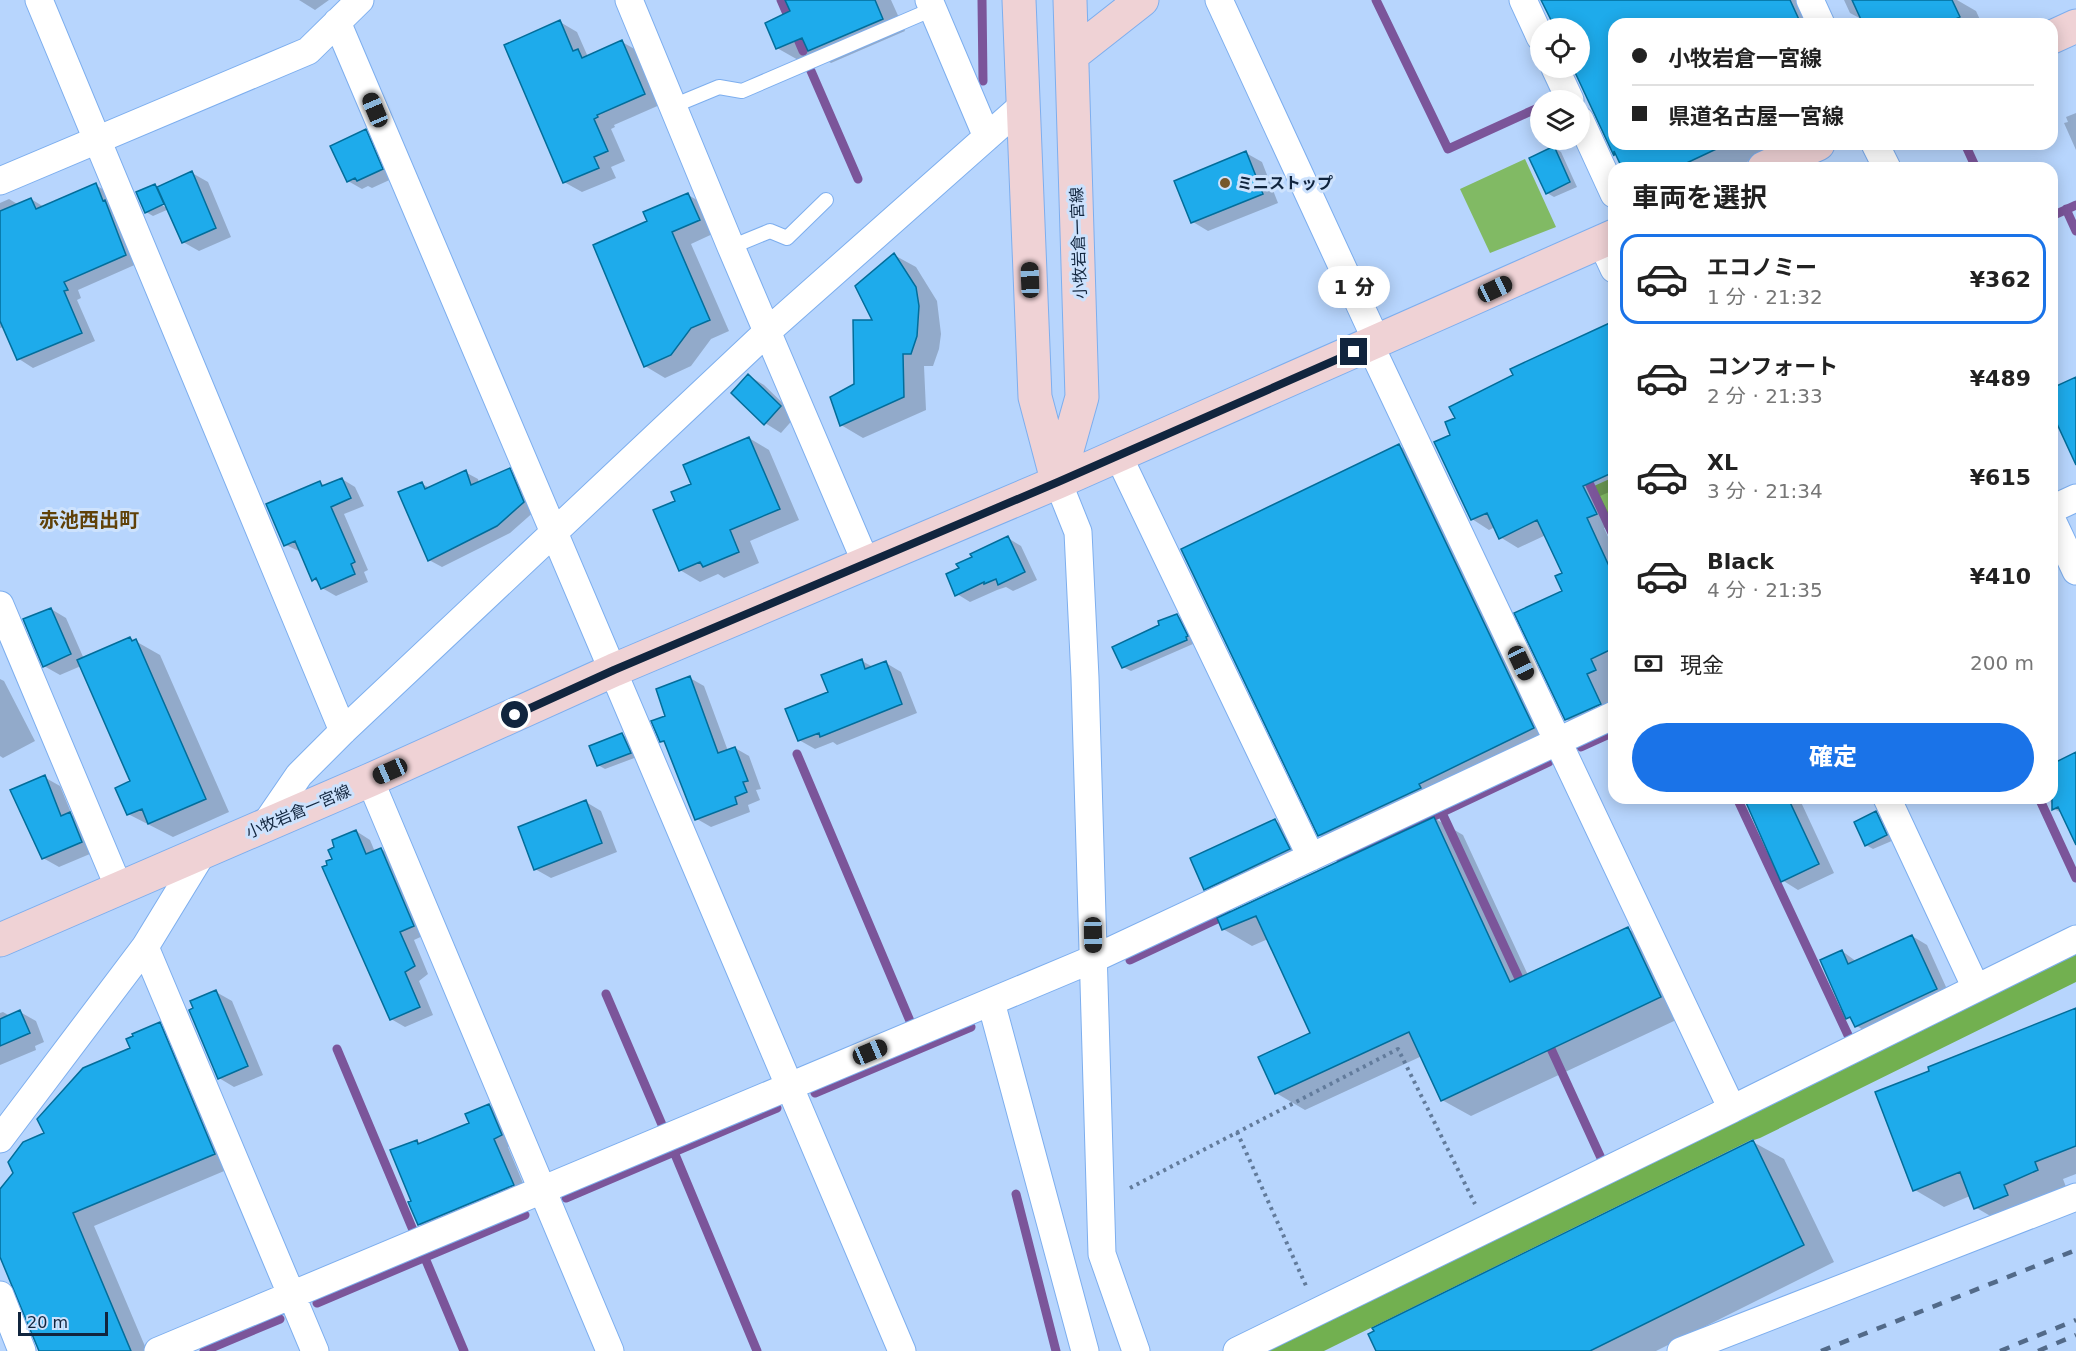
<!DOCTYPE html>
<html lang="ja">
<head>
<meta charset="utf-8">
<style>
	:root { --surface:#fff; --page:#f2f2f2; --text:#222; --muted:#767676; --line:#e0e0e0; --accent:#1a73e8 }
	body { margin:0; font-family:"DejaVu Sans","Noto Sans JP",sans-serif; background:var(--page); color:var(--text); height:100vh; display:flex; flex-direction:column; font-size:22px; white-space:nowrap }
	* { box-sizing:border-box; margin:0 }
	p { font-size:20px; color:var(--muted) }
	.icon { flex:none; width:33px; height:33px; fill:none; stroke:currentColor; stroke-width:2; stroke-linecap:round; stroke-linejoin:round }
	.map { position:relative; flex:1; overflow:hidden }
	.details { position:absolute; left:1608px; top:162px; width:450px; height:642px; display:flex; flex-direction:column; background:var(--surface); border-radius:18px; box-shadow:0 3px 15px #0003 }
	.details>* { flex:none }
	.banner { position:absolute; left:1608px; top:18px; width:450px; height:132px; border-radius:18px; box-shadow:0 3px 15px #0003; display:grid; align-content:center; height:132px; padding:0 24px; background:var(--surface) }
	.fabs { position:absolute; left:1530px; top:18px; display:grid; gap:12px }
	.fabs a { display:grid; place-items:center; width:60px; height:60px; border-radius:50%; background:var(--surface); box-shadow:0 3px 15px #0003; font-size:30px }
	.scale { position:absolute; left:18px; bottom:15px; width:90px; box-sizing:border-box; padding-left:6px; border:3px solid #11253e; border-top:0; font-size:16px; line-height:21px; white-space:nowrap; color:#11253e; -webkit-text-stroke:4px #cde2fd; paint-order:stroke }
	.end { position:absolute; width:27px; height:27px; margin:-14px; border:8px solid #11253e; background:#fff; box-shadow:0 0 0 3px #fff }
	.from { border-radius:50% }
	.bubble { position:absolute; height:42px; border-radius:21px; background:var(--surface); box-shadow:0 3px 15px #0003; font-size:20px; font-weight:800; line-height:42px; text-align:center }
	.car { position:absolute; width:18px; height:36px; margin:-18px -9px; border-radius:8px; box-shadow:0 0 4px 2px #0007; background:linear-gradient(#222 24%,#8ab4d8 0 40%,#222 0 76%,#8ab4d8 0 86%,#222 0) }
	.banner b { display:flex; align-items:center; gap:21px; height:57px; font-size:22px }
	.banner b+b { border-top:2px solid var(--line) }
	.banner i { width:15px; height:15px; background:var(--text) }
	ul { padding:0; list-style:none }
	li { display:flex; align-items:center; gap:18px; height:90px; margin:0 12px 9px; padding:0 12px; border:3px solid transparent; border-radius:18px }
	li div { flex:1 }
	li b { display:block; font-size:22px }
	li em { font-style:normal; font-weight:800 }
	li.on { border-color:var(--accent) }
	li>.icon { width:54px; height:54px; stroke-width:1.5 }
	h2 { padding:0 24px; font-size:27px; line-height:72px }
	.pay { display:flex; align-items:center; gap:15px; height:66px; padding:0 24px; font-size:22px }
	.pay p { margin-inline-start:auto }
	.button { display:flex; gap:12px; margin-top:auto; padding:12px 24px }
	.button a { flex:1; height:69px; border-radius:36px; background:var(--accent); color:#fff; font-size:24px; font-weight:800; line-height:69px; text-align:center }
	.map>svg:first-child { display:block }
</style>
</head>
<body>
<div class="map">
<svg width="2076" height="1351" viewBox="0 0 2076 1351">
	<rect width="100%" height="100%" fill="#b7d5fd"/>
	<path fill="#81ba64" d="M1525 159 1556 227 1490 253 1460 189Z
		M1614 477V528L1594 486Z"/>
	<path fill="#72b050" d="M2076 947V982L1760 1138 1754 1140 1753 1139 1324 1351H1257Z"/>
	<path fill="#0003" fill-rule="evenodd" d="M299 0H329L315 10Z
		M790 0H891L905 31 831 63 816 54 800 61 777 48 792 12Z
		M1543 0H1808L1819 24H1614V144H1785L1734 168H1623L1574 68H1580V28H1556Z
		M1844 0H1957L1976 11 1982 24H1864L1863 20 1850 13Z
		M560 22 577 32 588 57 622 42 640 52 662 104 614 125 615 127 611 129 625 161 611 167 616 178 582 192 564 182Z
		M2076 113V150L2064 123 2068 122 2066 117Z
		M366 131 380 139 396 177 372 188 368 186 362 189 348 181Z
		M1554 148 1561 152 1577 187 1554 197 1547 193Z
		M1246 153 1262 162 1278 203 1208 231 1193 222Z
		M192 173 208 182 231 237 199 251 183 242 169 209 153 216 146 212 155 185 158 188ZM158 199 167 205V208L156 202Z
		M95 185 110 193 139 263 78 290 81 298 77 300 95 341 33 368 19 359 4 327 0 328V203L9 199 19 205 31 199 44 207Z
		M688 195 708 206 719 231 691 244 729 331 711 339 691 366 665 378 645 366 649 222Z
		M894 255 916 267 937 301 941 334 939 349 933 366H924L926 410 863 438 841 425 856 385Z
		M1614 322V490L1600 496 1614 524 1604 528 1614 550V716L1584 730 1566 719 1516 614 1564 591V574L1546 535 1518 548 1500 537 1495 527 1489 530 1472 519 1452 436 1457 418Z
		M749 376 764 385 796 416 781 433 765 423Z
		M749 438 769 450 799 520 750 541 759 563 724 578 718 574 700 582 680 570 693 485Z
		M1399 446 1430 463 1564 746 1350 853 1320 835Z
		M510 470 522 477 536 510 510 533 442 567 429 560 422 484 430 488 465 472 478 479 479 483Z
		M342 479 355 487 364 506 344 514 368 570 364 572 368 582 336 596 322 588 321 584 313 579 301 552 286 545 320 483 326 486Z
		M1008 538 1021 546 1037 580 1013 591 1006 587 997 590 970 602 957 594Z
		M51 609 66 618 84 659 130 638 160 655 229 812 173 837 128 814 132 782 81 666 60 675 44 666Z
		M1177 615 1184 620 1194 640 1193 644 1131 671 1123 667 1161 626Z
		M862 661 873 667 886 663 901 672 917 713 837 745 833 742 815 749 799 740Z
		M690 678 704 686 728 751 735 748 749 756 761 789 756 790 760 800 748 805 750 812 711 827 697 819 667 744 661 741Z
		M0 679 4 681 35 741 3 758 0 756Z
		M622 734 629 739 637 757 605 769 598 765Z
		M2076 757V841L2064 814 2054 809 2049 798H2052V765Z
		M44 777 60 786 72 815 86 823 97 851 59 867 43 858Z
		M1745 798H1803L1800 800 1834 873 1798 890 1782 880Z
		M586 802 601 811 617 852 551 878 535 869Z
		M1876 813 1883 817 1894 840 1873 849 1866 845Z
		M1434 818 1463 835 1528 975 1628 929 1657 946 1689 1014 1471 1116 1442 1100 1422 1056 1305 1110 1276 1093 1312 1034 1268 939 1252 946 1223 929Z
		M1275 821 1288 828 1302 857 1219 896 1205 888Z
		M356 831 370 840 375 852 381 849 395 857 427 934 414 940 428 974 419 981 433 1015 405 1027 391 1019 334 860Z
		M1912 936 1927 945 1951 998 1871 1035 1857 1026 1854 1021 1848 1017 1842 951 1857 962Z
		M216 992 232 1001 263 1075 234 1087 219 1078Z
		M2076 1010V1174L2063 1179 2066 1187 2004 1224 1975 1207 1970 1196 1944 1207 1915 1190Z
		M3 1012 10 1016 20 1012 36 1021 44 1042 35 1046 36 1050 0 1065V1013Z
		M159 1024 181 1037 236 1166 94 1226 147 1351H41L0 1254V1191L46 1134Z
		M489 1105 503 1114 516 1143 508 1147 527 1193 433 1232 419 1224 413 1201 417 1141 421 1144 471 1124Z
		M1753 1142 1784 1159 1834 1262 1656 1351H1378Z"/>
	<g fill="none" stroke-linecap="round" stroke-linejoin="round">
		<path stroke="#7b559a" stroke-width="9" d="M781 0 803 51
			M982 0 983 81
			M1376 0 1448 149 1540 107
			M811 71 858 179
			M1965 144 1976 168
			M2066 209 2076 231
			M2052 216 2076 205
			M1585 474 1614 537
			M1581 747 1614 732
			M797 754 910 1021
			M1737 798 1848 1035
			M2039 798 2076 878
			M1442 813 1523 987
			M1341 860 1549 762
			M1130 960 1228 914
			M606 994 663 1127
			M1547 1040 1601 1158
			M337 1049 413 1230
			M815 1093 971 1027
			M674 1152 757 1351
			M1016 1194 1056 1351
			M566 1198 777 1108
			M425 1258 464 1351
			M317 1303 525 1215
			M204 1351 280 1319"/>
	</g>
	<path fill="#1eabeb" stroke="#026d9a" stroke-width="1.5" d="M785 0H875L883 19 808 51 802 38 776 49 765 23 790 11Z
		M1541 0H1790L1801 24H1614V144H1727L1676 168H1622L1614 151V156L1573 68H1580V28H1555Z
		M1852 0H1952L1960 17 1945 24H1863Z
		M560 20 573 51 578 49 582 58 622 40 645 94 597 115 598 117 594 119 608 151 594 157 599 168 563 183 504 45Z
		M366 129 383 169 357 181 355 178 347 182 330 146Z
		M1554 146 1570 182 1546 194 1529 158Z
		M1246 151 1263 194 1191 223 1174 181Z
		M192 171 216 228 182 243 157 187Z
		M96 183 103 201 105 200 126 255 64 282 68 290 64 291 82 333 17 360 0 321V211L31 198 36 209Z
		M155 184 164 204 145 213 136 192Z
		M688 193 700 220 672 232 710 320 691 328 671 355 644 367 593 245 647 221 643 212Z
		M894 253 916 287 919 306 917 336 911 354H903L904 397 840 426 830 397 854 384 853 320H872L855 286Z
		M1614 321V472L1583 486 1597 514 1587 518 1614 577V648L1591 659 1596 670 1587 674 1601 704 1565 720 1514 613 1562 591 1555 576 1562 573 1537 520 1499 539 1487 513 1471 520 1434 442 1450 435 1445 422 1455 418 1449 407 1513 375 1510 369Z
		M748 374 781 406 764 425 731 393Z
		M2076 377V465L2052 413V388Z
		M749 437 780 509 730 530 739 552 703 567 700 562 679 571 653 510 675 501 671 492 691 484 683 465Z
		M1399 444 1534 728 1419 784 1421 788 1318 836 1181 549Z
		M510 468 524 502 497 526 428 561 398 492 422 482 425 489 466 470 471 485Z
		M342 478 351 498 331 507 355 562 351 564 355 574 321 589 316 578 312 581 295 541 284 546 266 504 320 481 322 486Z
		M1008 536 1025 572 998 585 996 579 984 584V582L955 596 946 574 959 568 956 564 972 557 970 554Z
		M51 608 71 654 43 667 23 619Z
		M1177 614 1188 636 1186 637 1187 640 1122 668 1112 647 1159 625 1158 621Z
		M130 637 132 641 136 639 206 799 148 824 142 809 127 815 115 788 130 781 77 660Z
		M862 659 865 669 886 661 902 704 820 737 819 733 798 741 785 709 828 692 821 675Z
		M690 676 718 753 735 747 748 781 743 782 747 792 735 797 737 804 695 820 664 741 660 742 651 721 665 716 656 689Z
		M622 733 631 753 597 766 589 746Z
		M2076 752V845L2058 807 2052 810V764Z
		M45 775 61 816 70 812 82 842 42 859 10 790Z
		M1744 798H1788L1819 864 1781 882Z
		M586 800 602 843 534 870 518 827Z
		M1876 811 1887 835 1865 846 1854 822Z
		M1434 817 1510 982 1628 927 1661 997 1441 1101 1409 1032 1275 1094 1258 1057 1310 1033 1256 916 1222 930 1217 918Z
		M1275 819 1290 849 1204 890 1190 858Z
		M356 830 366 854 381 848 414 926 400 932 415 966 405 972 420 1007 390 1020 322 867 327 865 326 861 332 859 328 850 334 847 332 840Z
		M1912 935 1937 989 1855 1027 1850 1017 1846 1019 1820 960 1842 950 1848 964Z
		M216 990 248 1066 218 1079 189 1010 193 1008 190 1001Z
		M2076 1008V1146L2035 1162 2038 1170 2004 1185 2008 1195 1974 1209 1960 1172 1913 1191 1875 1092 1929 1071 1928 1067Z
		M20 1010 30 1033 0 1046V1019Z
		M160 1022 215 1154 73 1213 131 1351H39L0 1257V1189L13 1173 8 1162 23 1142 44 1133 37 1119 83 1068 130 1048 126 1039 133 1036 132 1034Z
		M489 1104 502 1135 494 1139 514 1185 418 1225 408 1202 411 1201 390 1150 417 1140 418 1144 469 1123 465 1114Z
		M1753 1140 1804 1245 1590 1351H1376L1368 1334 1374 1331 1372 1328Z"/>
	<g fill="none" stroke-linecap="round" stroke-linejoin="round">
		<g stroke="#7daeee" stroke-width="16">
			<path id="lane" d="M673 106 719 87 742 91 933 9
				M731 247 770 231 787 238 826 200"/>
		</g>
		<g stroke="#7daeee" stroke-width="29">
			<path id="street" d="M39 0 343 731
				M629 0 731 247 866 563
				M929 0 987 137
				M1219 0 1377 342
				M1523 0 1540 37
				M1810 0 1821 24
				M337 22 902 1351
				M1555 68 1570 100
				M1580 120 1614 194
				M1875 144 1887 168
				M0 181 308 51 360 0
				M1601 241 1614 269
				M1370 345 1732 1109 2076 939
				M1118 455 1311 857
				M1058 482 1078 532 1085 678 1102 1254 1136 1351
				M2052 509 2076 498
				M2052 520 2076 571
				M0 605 119 888
				M370 780 610 1351
				M1887 798 1976 988
				M264 826 299 775 343 731 768 331 1023 105
				M145 947 315 1351
				M991 1002 1085 1351
				M0 1139 145 947 203 852
				M0 1295 22 1351
				M158 1351 1093 959 1614 715
				M1237 1351 1732 1109
				M1681 1351 2076 1197"/>
		</g>
		<g stroke="#7daeee" stroke-width="35">
			<path id="secondary" d="M1019 0 1035 397 1057 480
				M2052 37 2076 26
				M1072 55 1142 0
				M1764 168 1818 144
				M1058 482 1082 397 1070 0
				M0 940 370 780 614 670 1058 482 1614 236"/>
		</g>
		<path stroke="#627b9b" stroke-width="4" stroke-dasharray="3 4.5" stroke-linecap="butt" d="M1237 1132 1307 1288
			M1130 1188 1398 1049 1475 1204"/>
		<use href="#lane" stroke="#fff" stroke-width="14"/>
		<use href="#street" stroke="#fff" stroke-width="27"/>
		<use href="#secondary" stroke="#efd2d5" stroke-width="33"/>
		<path stroke="#526a89" stroke-width="4.5" stroke-dasharray="10 10" stroke-linecap="butt" d="M1821 1351 2076 1250
			M2000 1351 2076 1320
			M2038 1351 2076 1335"/>
	</g>
	<g fill="none" stroke-linecap="round" stroke-linejoin="round">
		<path stroke="#11253e" stroke-width="8" d="M515 715 614 670 1058 482 1354 352"/>
	</g>
	<circle fill="#76582c" stroke="#cde2fd" stroke-width="2" cx="1225" cy="183" r="6"/>
	<g text-anchor="middle" stroke-width="6" stroke-linejoin="round" paint-order="stroke">
		<g font-size="16" font-weight="bold" fill="#11253e" stroke="#cde2fd" text-anchor="start">
			<text x="1237" y="189">ミニストップ</text>
		</g>
		<g font-size="16" fill="#11253e" stroke="#cde2fd">
			<text transform="translate(1078 243) rotate(-92)" y="6">小牧岩倉一宮線</text>
			<text transform="translate(298 811) rotate(-23)" y="6">小牧岩倉一宮線</text>
		</g>
		<g font-size="20" font-weight="bold" fill="#604108" stroke="#cde2fd">
			<text x="89" y="527">赤池西出町</text>
		</g>
	</g>
</svg>
<div class="fabs">
<a><svg class="icon" aria-label="locate" viewBox="0 0 24 24"><circle cx="12" cy="12" r="6"/><path d="M12 2v4M12 18v4M2 12h4M18 12h4"/></svg></a>
<a><svg class="icon" aria-label="layers" viewBox="0 0 24 24"><path d="M12 4l9 5-9 5-9-5zM3 14l9 5 9-5"/></svg></a>
</div>
<div class="scale">20 m</div>
<i class="end from" style="left:515px;top:715px"></i>
<i class="end" style="left:1354px;top:352px"></i>
<div class="bubble" style="left:1318px;top:266px;width:72px">1 分</div>
<i class="car" style="left:375px;top:110px;rotate:337deg"></i>
<i class="car" style="left:1030px;top:280px;rotate:358deg"></i>
<i class="car" style="left:1495px;top:289px;rotate:65deg"></i>
<i class="car" style="left:1521px;top:663px;rotate:155deg"></i>
<i class="car" style="left:390px;top:771px;rotate:246deg"></i>
<i class="car" style="left:1093px;top:935px;rotate:179deg"></i>
<i class="car" style="left:870px;top:1052px;rotate:67deg"></i>
<div class="banner">
<b><i class="from"></i>小牧岩倉一宮線</b>
<b><i></i>県道名古屋一宮線</b>
</div>
<section class="details">
<h2>車両を選択</h2>
<ul>
<li class="on"><svg class="icon" aria-label="car" viewBox="0 0 24 24"><path d="M5 17H2v-5l4-1 3-4h7l3 4 3 1v5h-3M9 17h6M6 11h13"/><circle cx="7" cy="17" r="2"/><circle cx="17" cy="17" r="2"/></svg><div><b>エコノミー</b><p>1 分 · 21:32</p></div><em>¥362</em></li>
<li><svg class="icon" aria-label="car" viewBox="0 0 24 24"><path d="M5 17H2v-5l4-1 3-4h7l3 4 3 1v5h-3M9 17h6M6 11h13"/><circle cx="7" cy="17" r="2"/><circle cx="17" cy="17" r="2"/></svg><div><b>コンフォート</b><p>2 分 · 21:33</p></div><em>¥489</em></li>
<li><svg class="icon" aria-label="car" viewBox="0 0 24 24"><path d="M5 17H2v-5l4-1 3-4h7l3 4 3 1v5h-3M9 17h6M6 11h13"/><circle cx="7" cy="17" r="2"/><circle cx="17" cy="17" r="2"/></svg><div><b>XL</b><p>3 分 · 21:34</p></div><em>¥615</em></li>
<li><svg class="icon" aria-label="car" viewBox="0 0 24 24"><path d="M5 17H2v-5l4-1 3-4h7l3 4 3 1v5h-3M9 17h6M6 11h13"/><circle cx="7" cy="17" r="2"/><circle cx="17" cy="17" r="2"/></svg><div><b>Black</b><p>4 分 · 21:35</p></div><em>¥410</em></li>
</ul>
<div class="pay"><svg class="icon" aria-label="cash" viewBox="0 0 24 24"><path d="M3 7h18v10H3z"/><circle cx="12" cy="12" r="2"/></svg>現金<p>200 m</p></div>
<div class="button"><a>確定</a></div>
</section>
</div>
</body>
</html>
